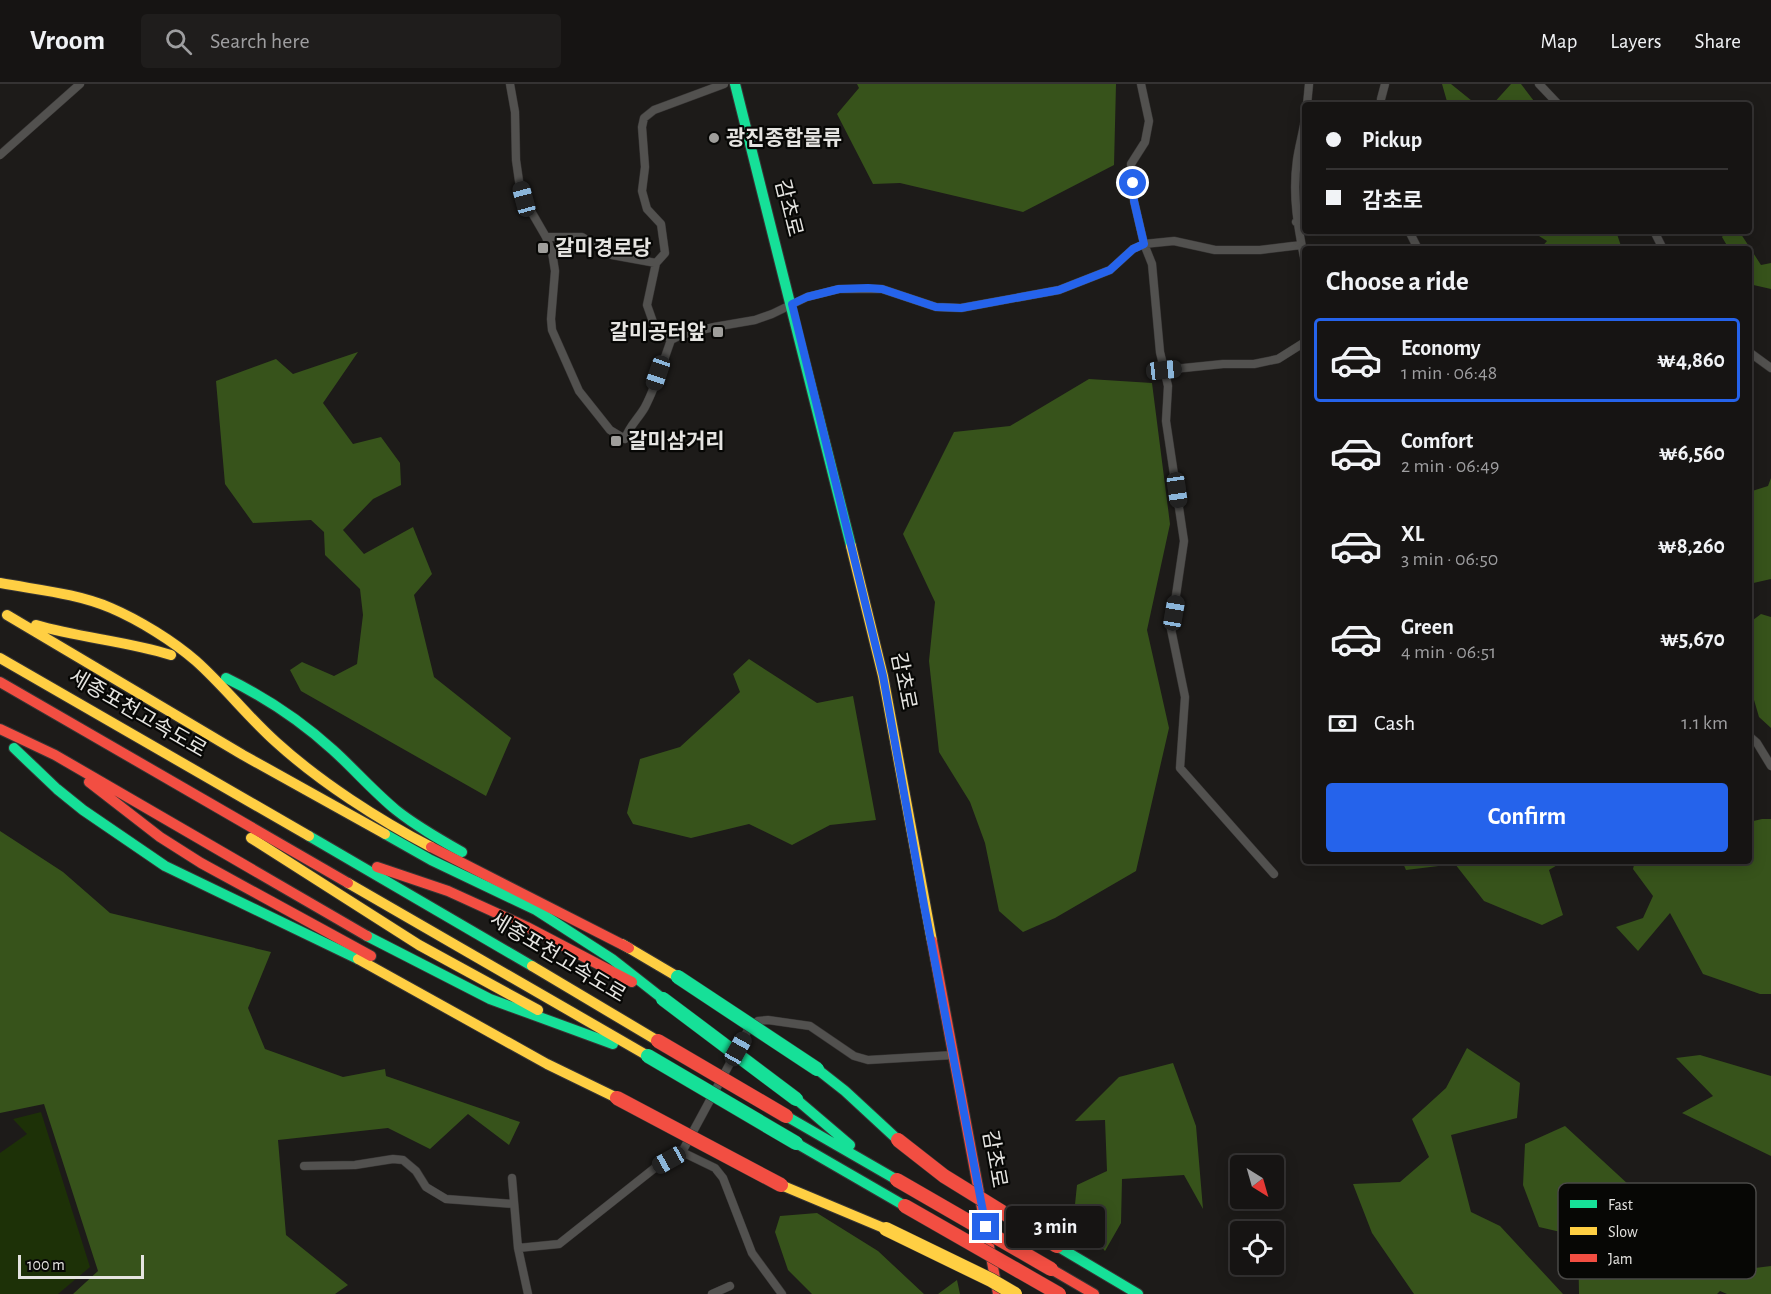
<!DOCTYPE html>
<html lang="en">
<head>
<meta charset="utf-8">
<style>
	:root { --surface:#161413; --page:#1f1d1c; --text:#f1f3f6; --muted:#9e9ea0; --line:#353333; --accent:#2563eb }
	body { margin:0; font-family:"Alegreya Sans","Noto Sans KR",sans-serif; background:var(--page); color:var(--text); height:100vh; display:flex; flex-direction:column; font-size:22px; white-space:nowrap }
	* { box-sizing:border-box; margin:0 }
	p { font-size:20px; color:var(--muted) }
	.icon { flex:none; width:33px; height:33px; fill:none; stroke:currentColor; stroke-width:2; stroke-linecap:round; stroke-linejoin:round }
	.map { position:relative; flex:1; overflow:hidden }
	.side { position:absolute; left:1302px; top:162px; width:450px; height:618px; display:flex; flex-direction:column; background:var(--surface); border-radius:6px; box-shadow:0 3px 15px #0003,0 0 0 2px var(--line) }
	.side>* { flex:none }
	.guide { position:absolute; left:1302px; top:18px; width:450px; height:132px; border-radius:6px; box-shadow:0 3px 15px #0003,0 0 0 2px var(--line); display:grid; align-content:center; height:132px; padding:0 24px; background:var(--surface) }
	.needle { width:39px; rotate:143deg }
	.tools { position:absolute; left:1230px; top:1071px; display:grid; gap:12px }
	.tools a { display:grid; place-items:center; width:54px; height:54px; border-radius:6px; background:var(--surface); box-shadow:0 3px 15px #0003,0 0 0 2px var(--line); font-size:30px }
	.scale { position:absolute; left:18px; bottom:15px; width:126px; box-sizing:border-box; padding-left:6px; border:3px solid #e5e4e1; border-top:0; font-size:16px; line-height:21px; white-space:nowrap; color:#e5e4e1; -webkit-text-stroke:4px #070705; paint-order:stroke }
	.end { position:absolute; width:27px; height:27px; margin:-14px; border:8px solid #2563eb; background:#fff; box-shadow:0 0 0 3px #fff }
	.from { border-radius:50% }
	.bubble { position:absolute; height:42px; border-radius:6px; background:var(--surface); box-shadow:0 3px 15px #0003,0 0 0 2px var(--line); font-size:20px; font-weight:600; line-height:42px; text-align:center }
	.car { position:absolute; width:18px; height:36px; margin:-18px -9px; border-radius:8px; box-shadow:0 0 4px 2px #0007; background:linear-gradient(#222 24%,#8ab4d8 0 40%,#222 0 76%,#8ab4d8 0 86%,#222 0) }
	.guide b { display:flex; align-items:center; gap:21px; height:57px; font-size:22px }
	.guide b+b { border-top:2px solid var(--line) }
	.guide i { width:15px; height:15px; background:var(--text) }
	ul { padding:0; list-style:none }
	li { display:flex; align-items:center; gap:18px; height:84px; margin:0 12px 9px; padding:0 12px; border:3px solid transparent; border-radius:6px }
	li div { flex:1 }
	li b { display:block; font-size:22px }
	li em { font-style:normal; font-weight:600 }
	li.selected { border-color:var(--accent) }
	li>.icon { width:54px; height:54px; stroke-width:1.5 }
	h2 { padding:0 24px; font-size:27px; line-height:72px }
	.pay { display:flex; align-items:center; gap:15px; height:66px; padding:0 24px; font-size:22px }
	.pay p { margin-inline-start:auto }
	.button { display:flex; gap:12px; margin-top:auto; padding:12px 24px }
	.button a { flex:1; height:69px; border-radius:6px; background:var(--accent); color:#fff; font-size:24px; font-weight:600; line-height:69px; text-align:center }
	header { display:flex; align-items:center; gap:36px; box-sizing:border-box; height:84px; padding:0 30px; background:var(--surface); border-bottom:2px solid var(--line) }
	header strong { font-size:28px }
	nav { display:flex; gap:33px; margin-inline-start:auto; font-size:21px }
	.search { width:420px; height:54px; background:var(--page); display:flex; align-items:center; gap:15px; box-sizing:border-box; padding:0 21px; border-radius:6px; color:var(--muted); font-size:22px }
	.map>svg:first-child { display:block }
</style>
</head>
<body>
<header>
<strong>Vroom</strong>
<div class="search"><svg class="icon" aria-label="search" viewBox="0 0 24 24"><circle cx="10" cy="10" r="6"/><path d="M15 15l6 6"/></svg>Search here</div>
<nav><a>Map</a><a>Layers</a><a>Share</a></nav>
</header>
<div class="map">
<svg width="1771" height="1210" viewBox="0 0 1771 1210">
	<rect width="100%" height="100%" fill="#1d1b19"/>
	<path fill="#1d3107" d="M41 1028 90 1183 58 1210H0V1069L27 1050 13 1035Z"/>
	<path fill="#37531b" d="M857 0H1116L1114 81 1023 128 900 99 873 100 837 30 859 4Z
		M1442 0H1451L1477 21H1448Z
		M1511 0H1521L1537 21H1492Z
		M1531 147H1616L1622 165H1540L1547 157Z
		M1726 147H1739L1761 181 1771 179V205L1749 200V165H1729L1722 153Z
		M358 268 323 319 353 360 381 353 400 379 401 401 373 415 343 446 364 470 413 443 432 490 414 511 434 593 511 654 486 712 301 607 290 586 302 578 334 592 357 580 363 531 360 505 325 471 324 448 311 436 253 439 225 400 216 297 276 275 293 290Z
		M1089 295 1152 299 1170 440 1147 546 1169 644 1136 787 1055 834 1023 848 999 827 985 759 970 718 939 668 929 577 935 518 903 450 954 348 1010 342Z
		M1771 394V495L1749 500V408L1768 402Z
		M1761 530 1771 533V644L1759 633 1752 609 1749 608V539Z
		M749 575 817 619 853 612 876 736 830 741 792 761 749 740 691 754 633 740 627 729 640 675 680 663 740 608 733 590Z
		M1762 735H1771V910H1760L1703 890 1670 829 1638 867 1616 843 1643 834 1653 812 1633 785 1635 777H1749V738Z
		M0 747 63 788 110 829 271 868 248 924 265 965 343 993 385 985 386 992 520 1038 509 1061 468 1030 430 1065 388 1044 278 1056 286 1151 348 1201 335 1210H73L98 1187 44 1020 0 1029Z
		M1402 777H1564L1549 786 1563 831 1542 841 1484 817 1455 780 1406 786Z
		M1467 964 1520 999 1517 1034 1451 1051 1471 1128 1500 1142 1563 1210H1414L1372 1149 1353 1100 1400 1098 1429 1073 1412 1035 1446 1004Z
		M1700 971 1771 992V1072L1682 1029 1713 1012 1676 974Z
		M1173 979 1196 1042 1203 1125 1184 1091 1122 1095 1121 1139 1105 1167 1074 1130 1077 1101 1107 1087 1105 1036 1075 1037 1119 993Z
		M1565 1042 1667 1136 1686 1187H1731L1771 1182V1210H1727L1720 1207 1717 1210H1579L1578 1152 1539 1143 1523 1101 1525 1060Z
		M817 1129 878 1167 924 1210H812L788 1186 775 1148 780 1132Z
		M957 1196 960 1210H938Z"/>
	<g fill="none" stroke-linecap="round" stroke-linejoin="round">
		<g stroke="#373534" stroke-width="9">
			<path id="street" d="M510 0 515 28 516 76 519 97 524 115 546 153 552 168 555 187 551 235 552 246 579 307 610 346 625 355C629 342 639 334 645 323 656 302 663 278 671 256L681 251 714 243 755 236 772 230 807 213 839 205H882L936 223 961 224 1059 206 1110 186 1133 165 1144 160 1174 157 1215 166H1260L1301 161
				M1141 0 1149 37 1145 58 1131 80 1134 117 1144 160 1152 180 1160 268 1168 302 1166 337 1184 457 1171 545 1185 613 1180 684 1274 790
				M1539 0 1559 21
				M1381 15 1385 0
				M1307 21 1309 0
				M1305 35C1303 49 1299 62 1297 76 1292 112 1298 144 1305 178
				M0 71 80 0
				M1296 138 1305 135
				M1409 147 1418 165
				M1654 147 1663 165
				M546 153H582L612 171 656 179
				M671 256 653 238 647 221 656 179 665 169 661 140 647 125 642 107 645 83 642 43 644 34 654 26 724 0
				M1749 268 1771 284
				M1164 286 1223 280H1254L1278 275 1305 258
				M1749 652 1757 659 1771 682
				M304 1082 355 1081 393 1075 403 1076 416 1087 426 1103 446 1115 514 1120
				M512 1094 518 1164
				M528 1210 518 1164 559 1160 656 1083 682 1068
				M712 1210 730 1202
				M782 1210 752 1169 723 1094 715 1084 682 1068 749 944 758 937 768 936 810 942 854 972 868 976 954 971"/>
		</g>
		<g stroke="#373534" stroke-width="12">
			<path id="fast" d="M735 0 851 462
				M226 594C265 613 300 636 333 666 354 685 373 707 396 726 416 742 439 755 462 768
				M14 664 57 705 83 726 165 782 358 875
				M385 750 431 776 536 826 612 875 663 915
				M309 752 532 882
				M367 852 490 915 613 960
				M817 985 845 1007 898 1056
				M796 1015 850 1061
				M786 1032 897 1096
				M796 1059 905 1122
				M1057 1162 1138 1210"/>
		</g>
		<g stroke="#373534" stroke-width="12">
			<path id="slow" d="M851 462 883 592 932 857
				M0 499C37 506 76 509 111 524 139 536 173 557 196 577 224 602 248 633 276 658 320 698 379 736 431 763
				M7 531 243 671 385 750
				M36 541C80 554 127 557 171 571
				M0 574 309 752
				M251 754 419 861 538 926
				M348 799 648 972
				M622 860 678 893
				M358 875 547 980 617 1014
				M532 882 658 957
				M781 1101 886 1145"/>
		</g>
		<g stroke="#373534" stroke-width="12">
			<path id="jam" d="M0 598 348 799
				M0 645 55 671 367 852
				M89 698 160 753 201 779 371 872
				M431 763 629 864
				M377 783 448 807 527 843 632 898
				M932 857 998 1210
				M1051 1185 1094 1210"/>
		</g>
		<use href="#street" stroke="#52514f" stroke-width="8"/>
		<use href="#fast" stroke="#16e098" stroke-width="10"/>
		<use href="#slow" stroke="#ffcf43" stroke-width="10"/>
		<use href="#jam" stroke="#f24e42" stroke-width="10"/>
		<g stroke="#373534" stroke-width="15" stroke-linecap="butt">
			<path id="fast-bridge" d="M678 893 817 985
				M663 915 796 1015
				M648 972 796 1059"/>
		</g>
		<g stroke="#373534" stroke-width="15" stroke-linecap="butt">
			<path id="slow-bridge" d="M886 1145 991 1196 1015 1210"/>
		</g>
		<g stroke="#373534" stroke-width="15" stroke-linecap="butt">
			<path id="jam-bridge" d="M658 957 786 1032
				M617 1014 781 1101
				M898 1056 944 1092 1057 1162
				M897 1096 1051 1185
				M905 1122 1059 1210"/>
		</g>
		<use href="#fast-bridge" stroke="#16e098" stroke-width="14"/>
		<use href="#slow-bridge" stroke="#ffcf43" stroke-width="14"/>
		<use href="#jam-bridge" stroke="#f24e42" stroke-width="14"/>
	</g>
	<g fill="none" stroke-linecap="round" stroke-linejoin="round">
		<path stroke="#2563eb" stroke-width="8" d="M986 1143 925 826 883 592 792 220 807 213 839 205 868 204 882 205 936 223 961 224 1059 206 1110 186 1133 165 1144 160 1134 117 1133 99"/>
	</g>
	<g fill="#9f9e9b" stroke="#070705" stroke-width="2">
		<circle cx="714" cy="54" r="6"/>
		<rect x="537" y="158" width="12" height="12" rx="3"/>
		<rect x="712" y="242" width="12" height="12" rx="3"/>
		<rect x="610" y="351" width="12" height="12" rx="3"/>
	</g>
	<g text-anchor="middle" stroke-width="4.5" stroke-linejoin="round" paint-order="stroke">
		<g font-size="21" font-weight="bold" fill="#e5e4e1" stroke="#070705" text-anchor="start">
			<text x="726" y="61">광진종합물류</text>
			<text x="555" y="171">갈미경로당</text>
			<text x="706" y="255" text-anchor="end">갈미공터앞</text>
			<text x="628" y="364">갈미삼거리</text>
		</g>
		<g font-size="21" fill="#e5e4e1" stroke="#070705">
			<text transform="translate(789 124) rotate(76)" y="7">감초로</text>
			<text transform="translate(904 597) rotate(79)" y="7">감초로</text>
			<text transform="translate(138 629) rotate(30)" y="7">세종포천고속도로</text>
			<text transform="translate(558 873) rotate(31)" y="7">세종포천고속도로</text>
			<text transform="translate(995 1075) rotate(80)" y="7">감초로</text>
		</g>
	</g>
	<rect x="1558" y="1099" width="198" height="96" rx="9" fill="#070705" stroke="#4a4947" stroke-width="1.5"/>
	<rect x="1570" y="1116" width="27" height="8" fill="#16e098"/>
	<rect x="1570" y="1143" width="27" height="8" fill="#ffcf43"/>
	<rect x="1570" y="1170" width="27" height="8" fill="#f24e42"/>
	<g font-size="16" fill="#e5e4e1">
		<text x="1608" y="1126">Fast</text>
		<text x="1608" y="1153">Slow</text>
		<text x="1608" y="1180">Jam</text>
	</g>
</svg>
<div class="tools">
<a><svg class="needle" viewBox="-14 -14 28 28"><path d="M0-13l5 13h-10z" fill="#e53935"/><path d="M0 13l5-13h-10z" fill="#9e9ea0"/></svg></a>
<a><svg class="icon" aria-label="locate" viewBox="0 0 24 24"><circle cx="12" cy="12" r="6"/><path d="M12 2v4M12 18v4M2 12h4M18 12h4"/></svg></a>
</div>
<div class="scale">100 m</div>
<i class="end from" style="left:1133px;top:99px"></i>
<i class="end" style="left:986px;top:1143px"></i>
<div class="bubble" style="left:1006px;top:1122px;width:99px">3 min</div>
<i class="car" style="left:524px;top:115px;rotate:345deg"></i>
<i class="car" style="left:1164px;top:286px;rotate:84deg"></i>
<i class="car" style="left:658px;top:289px;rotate:199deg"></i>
<i class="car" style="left:1177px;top:406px;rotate:172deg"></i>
<i class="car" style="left:1174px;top:529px;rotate:10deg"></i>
<i class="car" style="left:738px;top:965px;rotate:29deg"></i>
<i class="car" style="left:669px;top:1076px;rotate:241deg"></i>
<div class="guide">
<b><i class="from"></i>Pickup</b>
<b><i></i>감초로</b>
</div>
<section class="side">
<h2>Choose a ride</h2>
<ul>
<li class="selected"><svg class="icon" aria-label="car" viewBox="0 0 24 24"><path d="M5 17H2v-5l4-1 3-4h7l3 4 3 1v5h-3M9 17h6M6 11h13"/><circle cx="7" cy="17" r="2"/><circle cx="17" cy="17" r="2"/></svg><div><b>Economy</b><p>1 min · 06:48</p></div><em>₩4,860</em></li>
<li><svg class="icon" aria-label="car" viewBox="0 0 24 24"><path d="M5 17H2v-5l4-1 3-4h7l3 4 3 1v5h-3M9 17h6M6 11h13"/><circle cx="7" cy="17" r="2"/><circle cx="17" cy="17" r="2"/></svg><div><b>Comfort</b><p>2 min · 06:49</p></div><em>₩6,560</em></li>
<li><svg class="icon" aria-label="car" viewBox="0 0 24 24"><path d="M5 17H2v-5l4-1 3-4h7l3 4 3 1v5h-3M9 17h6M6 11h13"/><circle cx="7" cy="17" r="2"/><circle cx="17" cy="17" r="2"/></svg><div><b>XL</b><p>3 min · 06:50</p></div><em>₩8,260</em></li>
<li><svg class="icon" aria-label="car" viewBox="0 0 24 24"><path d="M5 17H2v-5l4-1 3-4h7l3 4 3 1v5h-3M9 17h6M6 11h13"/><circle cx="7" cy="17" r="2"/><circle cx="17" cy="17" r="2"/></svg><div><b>Green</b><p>4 min · 06:51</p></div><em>₩5,670</em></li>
</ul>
<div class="pay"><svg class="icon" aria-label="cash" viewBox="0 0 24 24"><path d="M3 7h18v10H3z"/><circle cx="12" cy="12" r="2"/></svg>Cash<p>1.1 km</p></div>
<div class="button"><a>Confirm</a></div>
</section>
</div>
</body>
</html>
